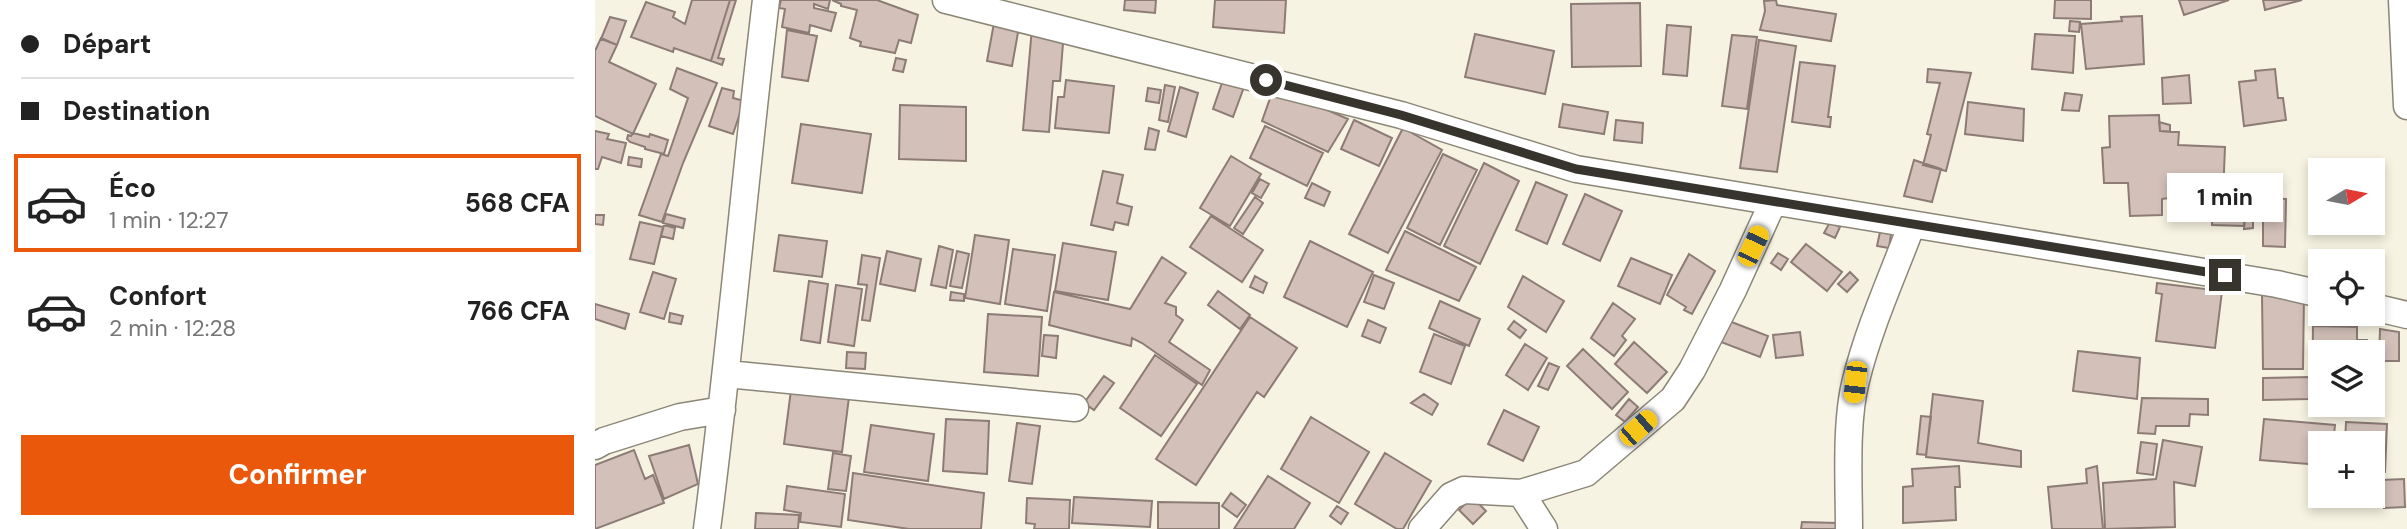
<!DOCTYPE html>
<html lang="fr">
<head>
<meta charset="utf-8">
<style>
	:root { --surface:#fff; --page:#f6f6f6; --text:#222; --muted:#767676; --line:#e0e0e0; --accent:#ea580c }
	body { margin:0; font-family:"DM Sans",sans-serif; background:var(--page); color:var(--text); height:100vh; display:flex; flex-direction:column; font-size:26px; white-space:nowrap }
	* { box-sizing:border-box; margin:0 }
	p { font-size:23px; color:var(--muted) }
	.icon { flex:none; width:38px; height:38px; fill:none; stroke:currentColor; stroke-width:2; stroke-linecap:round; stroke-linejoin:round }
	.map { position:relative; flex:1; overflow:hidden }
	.side { display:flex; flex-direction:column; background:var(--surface); width:595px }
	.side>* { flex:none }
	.guide { display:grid; align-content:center; height:154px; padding:0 21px; background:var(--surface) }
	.needle { width:46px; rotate:80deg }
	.controls { position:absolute; left:1713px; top:158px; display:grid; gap:14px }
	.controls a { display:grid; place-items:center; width:77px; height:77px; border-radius:0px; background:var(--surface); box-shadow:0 4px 10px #0003; font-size:35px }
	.end { position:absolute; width:32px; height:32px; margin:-16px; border:9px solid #36342d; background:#fff; box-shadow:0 0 0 4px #fff }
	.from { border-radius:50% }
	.bubble { position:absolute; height:49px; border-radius:0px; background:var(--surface); box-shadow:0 4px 10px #0003; font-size:23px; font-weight:700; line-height:49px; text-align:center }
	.car { position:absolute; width:21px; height:42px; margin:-21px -10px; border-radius:9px; box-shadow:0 0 5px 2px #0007; background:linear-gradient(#f5c518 24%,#345 0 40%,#f5c518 0 76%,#345 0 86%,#f5c518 0) }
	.guide b { display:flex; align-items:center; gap:24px; height:66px; font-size:26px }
	.guide b+b { border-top:2px solid var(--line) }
	.guide i { width:18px; height:18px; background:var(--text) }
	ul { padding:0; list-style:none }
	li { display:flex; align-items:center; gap:21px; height:98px; margin:0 14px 10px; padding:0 7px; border:4px solid transparent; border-radius:0px }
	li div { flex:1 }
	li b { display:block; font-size:26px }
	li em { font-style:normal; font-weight:700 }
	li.active { border-color:var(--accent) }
	li>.icon { width:63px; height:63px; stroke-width:1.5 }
	.cta { display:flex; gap:14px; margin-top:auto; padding:14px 21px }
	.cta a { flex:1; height:80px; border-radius:0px; background:var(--accent); color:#fff; font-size:28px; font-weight:700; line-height:80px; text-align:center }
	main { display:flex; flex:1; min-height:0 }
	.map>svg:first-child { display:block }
</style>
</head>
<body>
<main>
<section class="side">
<div class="guide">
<b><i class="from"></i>Départ</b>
<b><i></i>Destination</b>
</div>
<ul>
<li class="active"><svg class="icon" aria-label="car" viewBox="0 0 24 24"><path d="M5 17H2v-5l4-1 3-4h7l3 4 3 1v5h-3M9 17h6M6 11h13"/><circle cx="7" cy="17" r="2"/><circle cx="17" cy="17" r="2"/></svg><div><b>Éco</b><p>1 min · 12:27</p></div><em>568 CFA</em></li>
<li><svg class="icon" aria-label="car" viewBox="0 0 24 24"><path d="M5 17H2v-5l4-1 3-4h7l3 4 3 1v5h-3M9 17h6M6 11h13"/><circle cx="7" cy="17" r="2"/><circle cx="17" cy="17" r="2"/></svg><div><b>Confort</b><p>2 min · 12:28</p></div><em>766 CFA</em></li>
</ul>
<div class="cta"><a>Confirmer</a></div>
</section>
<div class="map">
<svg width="1812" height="529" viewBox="0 0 1812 529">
	<rect width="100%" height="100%" fill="#f7f3e2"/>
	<path fill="#d2c0b9" stroke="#8d7c76" stroke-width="2" d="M97 0H135L116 61 79 48 78 52 36 37 51 2 80 12 78 17 90 24Z
		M135 0H141L123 58 129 59 127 65 116 61Z
		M186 0H235L233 9 219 4V8L241 13 236 31 215 25 214 33 187 27 190 9 184 8Z
		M237 0H282L323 15 316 43 304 40 300 53 265 46 266 42 255 38 262 10 246 6V4Z
		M530 0H561L560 13 529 10Z
		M620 0H691L689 33 618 27Z
		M1181 0 1182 5 1241 14 1236 41 1165 30 1170 11 1169 1Z
		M1460 0H1496V19L1459 18Z
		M1584 0H1634L1589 15Z
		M1668 0H1707L1670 10Z
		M1045 3 1046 66 977 67 976 4Z
		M1547 16 1549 64 1491 69 1486 24 1527 21 1526 17Z
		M15 17 31 21 22 45 6 39Z
		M1475 21 1485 22 1484 32 1474 31Z
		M399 23 424 27 417 66 392 61Z
		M1072 25 1096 27 1092 76 1068 74Z
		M437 28 469 31 465 81H458L454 132 428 130Z
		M192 30 222 36 213 81 187 77Z
		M880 34 959 51 950 94 870 77Z
		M1440 34 1480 36 1478 73 1437 69Z
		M1137 35 1162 37 1152 109 1127 106Z
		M6 38 22 45 14 62 61 84 38 134 0 116V51Z
		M1164 40 1201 46 1182 172 1145 168Z
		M301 58 311 60 308 72 298 70Z
		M1205 62 1240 66 1233 117H1236L1235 127 1197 122Z
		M82 68 122 83 88 163 67 222 44 215 66 154 73 156 93 98 75 89Z
		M1333 69 1376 73 1351 171 1328 165 1336 135 1332 134 1345 83 1332 82Z
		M1680 69 1683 98H1688L1691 120 1649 126 1644 82 1661 80 1660 71Z
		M1594 75 1596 103 1568 104 1567 78Z
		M471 80 519 86 514 133 460 128 463 97H469Z
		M628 80 649 87 638 117 618 109Z
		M570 85 580 87 573 122 564 120Z
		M585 87 603 93 591 137 573 131Z
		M679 87 753 119 733 152 667 121Z
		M127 88 139 91 138 98 149 101 138 134 114 126Z
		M553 88 566 90 564 103 551 101Z
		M1470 93 1487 95 1484 111 1467 110Z
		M1373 102 1429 109 1428 141 1370 134Z
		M968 104 1013 112 1009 134 964 127Z
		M305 105 371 107V161L304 159Z
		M1564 115 1565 131 1584 132 1583 145 1630 147 1628 195 1580 194 1579 197 1567 199V215L1535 216 1533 183H1509L1507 148 1515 147 1514 116Z
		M759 120 797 138 784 166 746 149Z
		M1021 120 1048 123 1047 143 1019 140Z
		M1564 122 1575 125V132L1565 131Z
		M206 124 276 134 267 193 197 183Z
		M670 126 728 153 712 186 655 158Z
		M554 128 564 131 560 150 550 149Z
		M808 128 847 150 793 253 754 234Z
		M0 131 14 134 12 139 31 143 26 163 7 157 3 169H0Z
		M38 133 54 137 55 134 73 140 69 154 50 149V147L35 142 32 139 33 135 36 136Z
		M848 154 882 170 845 245 812 228Z
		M636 156 666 174 635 226 605 208Z
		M34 157 47 159 46 167 33 165Z
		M1319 160 1346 169 1337 202 1309 196Z
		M889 163 924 181 885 264 849 246Z
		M508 171 528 175 522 203 537 207 533 225 520 222 518 230 496 225Z
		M665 179 674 184 666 198 657 193Z
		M941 182 972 195 952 244 921 230Z
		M717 183 735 192 729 206 710 198Z
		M990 194 1027 211 1005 261 968 244Z
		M660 197 668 203 648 234 639 228Z
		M1668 198 1691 199 1690 247 1668 246Z
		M1618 201 1650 202 1649 226 1617 225Z
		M71 214 90 219 88 228 68 223Z
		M0 215H9L8 225 0 224Z
		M616 216 668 250 647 282 595 247Z
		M1650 218H1658V228L1649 229Z
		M45 222 68 227 59 264 35 259Z
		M1235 222 1245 227 1240 238 1229 233Z
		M69 225 80 228 78 239 66 236Z
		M810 231 881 267 864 301 791 270Z
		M1285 232 1296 234 1294 248 1282 246Z
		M184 235 232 241 227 277 179 271Z
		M380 235 414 240 405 304 370 298Z
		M715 241 778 272 752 327 689 297Z
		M468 243 521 252 513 300 460 291Z
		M1211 244 1247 272 1232 291 1196 262Z
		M344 246 358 250 351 288 336 285Z
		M418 249 460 255 452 311 410 304Z
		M292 251 326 259 320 291 285 284Z
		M362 251 374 254 367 288 355 286Z
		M1183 253 1193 259 1186 270 1176 263Z
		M1094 254 1120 271 1097 314 1089 310 1091 307 1072 295Z
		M267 255 285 258 275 321 267 320 272 285 263 284Z
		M567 257 591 273 570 303 581 307V315L588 320 574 342 615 370 607 385 547 343 537 338 536 346 454 325 459 292 535 309Z
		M1036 258 1077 275 1065 304 1023 286Z
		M58 272 81 279 69 319 45 312Z
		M1255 272 1263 280 1252 292 1243 284Z
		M779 275 799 283 789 309 769 302Z
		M660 276 672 283 668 293 655 287Z
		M928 276 969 301 951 332 913 307Z
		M214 281 233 284 225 343 206 340Z
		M1562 283 1627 291 1620 348 1561 341 1567 294 1561 293Z
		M241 285 267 289 259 346 233 342Z
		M623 291 655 315 645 329 613 305Z
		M356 292 369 294V301L355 300Z
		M1667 295H1709L1708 369H1668Z
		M845 301 885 319 874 346 834 328Z
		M1018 303 1040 319 1027 336 1031 340 1019 356 996 338Z
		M0 304 34 314 30 329 0 319Z
		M75 313 88 316 86 324 74 322Z
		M393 314 447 317 443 376 389 372Z
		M655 317 702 348 669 397 662 392 601 485 561 459Z
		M773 320 791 328 785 343 767 336Z
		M919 321 931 330 925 338 913 329Z
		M1134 321 1173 336 1165 357 1126 342Z
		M1718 326 1762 327V340H1772V352H1726V396H1717Z
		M1785 329 1804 332V361H1784Z
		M1205 332 1208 355 1181 358 1178 335Z
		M839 334 870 346 856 384 825 372Z
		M449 335 463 336 461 358 447 356Z
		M1039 342 1072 372 1052 393 1020 364Z
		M930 344 952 358 933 390 911 375Z
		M988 349 1033 392 1017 409 972 366Z
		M1483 351 1545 358 1542 399 1478 391Z
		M252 352 271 353 270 369 251 368Z
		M560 355 602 384 566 436 525 408Z
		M954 363 964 367 953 390 943 386Z
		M509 376 519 383 499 410 489 403Z
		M1714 377V399L1668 400V378Z
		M196 390 254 397 247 452 189 444Z
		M829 394 843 404 837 415 816 403Z
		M1338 394 1388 401 1383 443 1426 451V467L1331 457Z
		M1547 398 1613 399V415L1595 414 1594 426H1561L1560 434 1543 433Z
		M1034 399 1043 407 1030 422 1021 415Z
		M909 410 944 427 928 461 893 444Z
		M1326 416 1336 417 1331 455 1322 454Z
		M716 417 774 452 744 503 686 469Z
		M351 419 394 421 392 474 348 471Z
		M1669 419 1740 425 1738 443H1726V465L1665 460Z
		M1751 422 1792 424 1790 472 1778 471V443H1750Z
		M422 423 445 426 437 484 414 481Z
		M276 425 339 434 333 481 269 472Z
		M1568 440 1607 447 1600 486 1579 482 1580 527 1510 529 1508 483 1561 479Z
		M1546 442 1562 444 1558 475 1542 473Z
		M94 445 103 484 69 499 54 456Z
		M39 450 50 479 58 475 69 503 0 529V465Z
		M238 453 256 456 251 491 233 489Z
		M790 453 836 481 808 529H802L760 504Z
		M1364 466 1365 487H1360L1361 520 1308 523V487L1318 486 1317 469Z
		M1502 466 1508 529H1457L1453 487 1492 483 1491 469Z
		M258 473 389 493 386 529H314L253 520Z
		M673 476 715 503 699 529H639Z
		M1809 479 1810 507 1789 508 1786 480Z
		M192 486 250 494 246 527 205 522 206 513 189 510Z
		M636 493 651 505 642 517 627 506Z
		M479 497 557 501 555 527 477 523Z
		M877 497 891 511 878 524 864 510Z
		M432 498 475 500 474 529H439L440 524 431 523Z
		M563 502 624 503V529H563Z
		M742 506 753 513 746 524 735 516Z
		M161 513 204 515 203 529H160Z
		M1207 522 1242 523 1241 529H1206Z"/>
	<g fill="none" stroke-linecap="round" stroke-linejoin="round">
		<g stroke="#8b8677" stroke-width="29">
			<path id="street" d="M351 0 806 115 981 169 1682 284 1726 294
				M1807 0 1812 106
				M1778 307 1812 315
				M132 374 480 408
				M0 446 9 441 85 417 127 410
				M926 493 949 529
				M112 529C135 353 150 176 171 0
				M827 529 856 496 869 490 926 493 991 473 1078 399 1097 370 1138 290 1178 202
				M1254 529C1254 485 1250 422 1261 380 1274 327 1298 275 1317 224"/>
		</g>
		<use href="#street" stroke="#fff" stroke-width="26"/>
	</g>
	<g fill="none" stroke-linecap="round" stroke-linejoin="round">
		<path stroke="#36342d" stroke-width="9" d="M671 80 806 115 981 169 1630 275"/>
	</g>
</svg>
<div class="controls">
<a><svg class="needle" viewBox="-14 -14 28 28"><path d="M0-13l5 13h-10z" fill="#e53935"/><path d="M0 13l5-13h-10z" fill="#767676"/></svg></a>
<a><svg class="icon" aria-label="locate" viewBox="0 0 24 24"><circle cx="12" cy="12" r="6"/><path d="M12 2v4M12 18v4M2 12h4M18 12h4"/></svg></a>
<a><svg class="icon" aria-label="layers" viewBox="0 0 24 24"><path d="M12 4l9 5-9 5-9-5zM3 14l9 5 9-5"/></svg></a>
<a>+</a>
</div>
<i class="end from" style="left:671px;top:80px"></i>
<i class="end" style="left:1630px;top:275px"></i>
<div class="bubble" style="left:1572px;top:173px;width:116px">1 min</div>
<i class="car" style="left:1158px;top:246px;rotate:25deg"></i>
<i class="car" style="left:1260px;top:382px;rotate:186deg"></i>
<i class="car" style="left:1043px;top:428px;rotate:49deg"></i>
</div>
</main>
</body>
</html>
